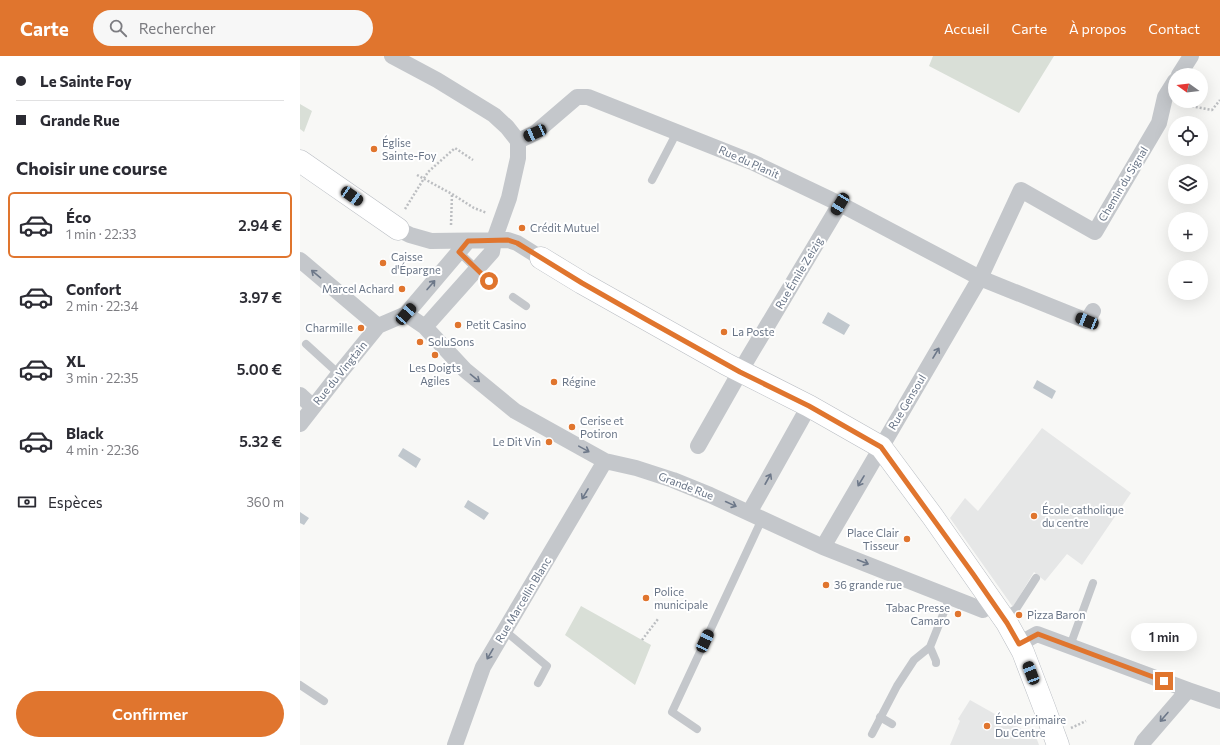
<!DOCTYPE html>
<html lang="fr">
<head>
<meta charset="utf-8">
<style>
	:root { --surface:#fff; --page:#f7f7f7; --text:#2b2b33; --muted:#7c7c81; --line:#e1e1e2; --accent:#e0752e }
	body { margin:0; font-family:Commissioner,sans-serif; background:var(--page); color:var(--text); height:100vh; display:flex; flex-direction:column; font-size:15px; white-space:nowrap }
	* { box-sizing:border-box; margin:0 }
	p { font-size:13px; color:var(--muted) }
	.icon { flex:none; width:22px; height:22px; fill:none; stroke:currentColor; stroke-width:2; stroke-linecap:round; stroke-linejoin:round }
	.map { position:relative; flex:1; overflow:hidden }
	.panel { display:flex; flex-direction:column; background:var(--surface); width:300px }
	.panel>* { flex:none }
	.guide { display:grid; align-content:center; height:88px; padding:0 16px; background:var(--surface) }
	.needle { width:26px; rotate:285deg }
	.buttons { position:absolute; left:868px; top:12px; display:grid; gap:8px }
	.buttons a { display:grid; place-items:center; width:40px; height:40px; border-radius:50%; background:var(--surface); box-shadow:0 4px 16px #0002; font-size:20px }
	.end { position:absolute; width:18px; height:18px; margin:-9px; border:5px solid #e0752e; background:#fff; box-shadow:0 0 0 2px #fff }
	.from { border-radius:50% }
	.bubble { position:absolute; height:28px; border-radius:14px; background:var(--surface); box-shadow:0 4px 16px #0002; font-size:13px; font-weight:600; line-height:28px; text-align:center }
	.car { position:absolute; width:12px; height:24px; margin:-12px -6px; border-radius:5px; box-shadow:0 0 3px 1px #0007; background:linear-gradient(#222 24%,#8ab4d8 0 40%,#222 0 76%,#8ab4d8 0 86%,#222 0) }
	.guide b { display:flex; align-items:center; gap:14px; height:38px; font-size:15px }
	.guide b+b { border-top:1px solid var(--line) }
	.guide i { width:10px; height:10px; background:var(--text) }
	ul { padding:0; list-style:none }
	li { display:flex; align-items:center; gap:12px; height:66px; margin:0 8px 6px; padding:0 8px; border:2px solid transparent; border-radius:6px }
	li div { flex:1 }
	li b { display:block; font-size:15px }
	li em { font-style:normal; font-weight:600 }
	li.on { border-color:var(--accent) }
	li>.icon { width:36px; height:36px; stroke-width:1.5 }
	h2 { padding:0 16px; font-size:18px; line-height:48px }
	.pay { display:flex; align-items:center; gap:10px; height:44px; padding:0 16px; font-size:15px }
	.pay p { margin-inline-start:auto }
	.primary-button { display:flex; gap:8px; margin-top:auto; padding:8px 16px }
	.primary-button a { flex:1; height:46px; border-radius:24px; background:var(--accent); color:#fff; font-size:16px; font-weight:600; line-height:46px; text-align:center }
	header { display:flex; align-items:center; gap:24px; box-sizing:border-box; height:56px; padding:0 20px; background:var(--accent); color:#fff }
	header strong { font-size:19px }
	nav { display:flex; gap:22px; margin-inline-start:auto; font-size:14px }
	.search { width:280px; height:36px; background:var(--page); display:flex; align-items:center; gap:10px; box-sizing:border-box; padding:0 14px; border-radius:22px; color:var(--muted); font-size:15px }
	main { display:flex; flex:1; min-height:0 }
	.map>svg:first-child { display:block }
</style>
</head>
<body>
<header>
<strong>Carte</strong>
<div class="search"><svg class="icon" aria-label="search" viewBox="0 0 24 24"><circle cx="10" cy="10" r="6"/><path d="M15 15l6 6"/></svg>Rechercher</div>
<nav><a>Accueil</a><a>Carte</a><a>À propos</a><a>Contact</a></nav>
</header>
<main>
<section class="panel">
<div class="guide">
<b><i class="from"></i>Le Sainte Foy</b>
<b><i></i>Grande Rue</b>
</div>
<h2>Choisir une course</h2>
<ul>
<li class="on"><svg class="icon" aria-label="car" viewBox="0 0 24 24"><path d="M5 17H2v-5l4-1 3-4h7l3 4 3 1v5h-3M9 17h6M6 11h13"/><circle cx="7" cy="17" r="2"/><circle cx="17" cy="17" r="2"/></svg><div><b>Éco</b><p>1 min · 22:33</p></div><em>2.94 €</em></li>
<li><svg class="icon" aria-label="car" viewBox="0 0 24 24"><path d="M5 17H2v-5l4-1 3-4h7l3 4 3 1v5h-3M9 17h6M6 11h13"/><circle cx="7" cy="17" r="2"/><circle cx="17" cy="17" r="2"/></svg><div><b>Confort</b><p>2 min · 22:34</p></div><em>3.97 €</em></li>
<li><svg class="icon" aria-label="car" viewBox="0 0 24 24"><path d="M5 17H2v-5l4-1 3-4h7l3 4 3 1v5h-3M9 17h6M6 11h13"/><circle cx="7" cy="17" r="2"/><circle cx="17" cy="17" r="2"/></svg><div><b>XL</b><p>3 min · 22:35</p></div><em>5.00 €</em></li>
<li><svg class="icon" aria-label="car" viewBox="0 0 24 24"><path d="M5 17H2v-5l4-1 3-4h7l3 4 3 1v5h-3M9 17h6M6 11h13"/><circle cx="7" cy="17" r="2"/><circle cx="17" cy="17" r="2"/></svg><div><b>Black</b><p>4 min · 22:36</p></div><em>5.32 €</em></li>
</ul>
<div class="pay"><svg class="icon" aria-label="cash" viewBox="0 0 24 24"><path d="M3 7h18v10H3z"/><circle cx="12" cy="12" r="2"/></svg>Espèces<p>360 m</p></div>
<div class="primary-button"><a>Confirmer</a></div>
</section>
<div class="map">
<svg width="920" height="689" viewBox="0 0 920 689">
	<rect width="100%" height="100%" fill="#f8f8f6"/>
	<path fill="#e6e7e7" d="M742 372 831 437 782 509 767 498 745 525 734 516 713 551 650 462 665 442 678 455Z
		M670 644 736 681 739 689H650L660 665 658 663Z"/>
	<path fill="#d9dfd7" d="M633 0H754L719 57 629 10Z
		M0 48 12 55 4 76 0 73Z
		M281 550 351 589 335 629 265 579Z"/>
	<path fill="#c0c7cd" d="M528 256 550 269 544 279 522 267Z
		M737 324 756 335 752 343 733 332Z
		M103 392 121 403 116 412 98 400Z
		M168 444 189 457 184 464 164 451Z
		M0 456 9 462 4 469 0 467Z"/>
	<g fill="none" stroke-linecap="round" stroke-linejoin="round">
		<g stroke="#b8bcc2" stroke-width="23">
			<path id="secondary" d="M0 105 98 173
				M241 202 282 227 426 308 509 350 581 391 633 461 707 567 723 596 744 651 758 689"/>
		</g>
		<path stroke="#bcbec1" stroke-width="2.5" stroke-dasharray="2 2" stroke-linecap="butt" d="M880 48 912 54 920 44
			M117 119 152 138 174 152 187 157
			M105 153 128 116 155 92 173 104
			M151 169 152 138
			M342 584 358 563
			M771 672 786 665"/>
		<path stroke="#c4c7cb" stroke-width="8" d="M352 124 377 76
			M159 196 189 225
			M213 241 226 250
			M6 288 39 318
			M704 560 716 553 736 522
			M204 574 247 610 238 627
			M770 590 793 527
			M636 607V605L630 591 650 541
			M0 629 24 645
			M580 661 592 668
			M397 673 372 656 462 463
			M572 678 597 630 614 604 630 591"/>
		<path stroke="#c4c7cb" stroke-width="16" d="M92 0 137 24 194 59 207 71 218 85
			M879 19 891 0
			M218 85 235 77 277 41H288L452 106 540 148 680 222 787 265 793 255
			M98 173 110 179 131 185 208 184 217 187 241 202
			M0 204 78 270
			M106 258 125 271 165 314 215 355 305 405 336 412 373 424 410 439 523 491 683 554 692 546
			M125 271 192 196 194 184 209 142 218 102V85
			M0 339 13 351
			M0 368 39 318 78 270 106 258 168 185
			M398 390 448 302 540 148
			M449 457 509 350
			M523 491 680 222 721 134 795 176 859 67 865 41 875 25
			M719 588 737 578 888 634 920 645
			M155 689 183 611 305 405
			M842 689 844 685 888 634"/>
		<use href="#secondary" stroke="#fff" stroke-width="22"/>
	</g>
	<defs><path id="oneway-shaft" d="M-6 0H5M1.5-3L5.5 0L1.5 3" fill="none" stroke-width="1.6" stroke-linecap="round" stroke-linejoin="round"/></defs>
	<g stroke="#6d7889">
		<use href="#oneway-shaft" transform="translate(16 218) rotate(-140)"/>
		<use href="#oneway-shaft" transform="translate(131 229) rotate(-49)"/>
		<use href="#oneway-shaft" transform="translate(636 297) rotate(-59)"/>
		<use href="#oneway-shaft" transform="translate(175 322) rotate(39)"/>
		<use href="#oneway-shaft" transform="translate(284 393) rotate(29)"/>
		<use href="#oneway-shaft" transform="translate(468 423) rotate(-61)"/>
		<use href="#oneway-shaft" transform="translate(561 425) rotate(121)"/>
		<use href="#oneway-shaft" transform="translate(285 438) rotate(121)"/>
		<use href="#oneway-shaft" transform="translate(431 448) rotate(25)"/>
		<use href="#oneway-shaft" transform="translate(563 506) rotate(21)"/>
		<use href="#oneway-shaft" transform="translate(190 598) rotate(120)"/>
		<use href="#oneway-shaft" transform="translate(864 661) rotate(131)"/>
	</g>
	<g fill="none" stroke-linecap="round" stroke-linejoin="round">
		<path stroke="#e0752e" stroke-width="5" d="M189 225 159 196 168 185 208 184 217 187 282 227 347 264 440 316 509 350 581 391 673 518 707 567 719 588 738 578 864 625"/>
	</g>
	<g fill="#e0752e" stroke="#fff" stroke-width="1.5">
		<circle cx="74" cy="93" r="4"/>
		<circle cx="222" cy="172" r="4"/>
		<circle cx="83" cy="207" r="4"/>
		<circle cx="102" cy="233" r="4"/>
		<circle cx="158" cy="269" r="4"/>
		<circle cx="61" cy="272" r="4"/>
		<circle cx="424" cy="276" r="4"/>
		<circle cx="120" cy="286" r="4"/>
		<circle cx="135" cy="299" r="4"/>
		<circle cx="254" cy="326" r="4"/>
		<circle cx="272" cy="371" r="4"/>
		<circle cx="249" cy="386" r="4"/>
		<circle cx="734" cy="460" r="4"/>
		<circle cx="607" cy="483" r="4"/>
		<circle cx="526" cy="529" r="4"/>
		<circle cx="346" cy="542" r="4"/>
		<circle cx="658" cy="558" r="4"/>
		<circle cx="719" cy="559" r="4"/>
		<circle cx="687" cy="670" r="4"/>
	</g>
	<g text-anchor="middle" stroke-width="4" stroke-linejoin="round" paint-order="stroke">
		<g font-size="11" fill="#687486" stroke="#fff" text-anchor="start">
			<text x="82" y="91">Église<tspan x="82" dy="13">Sainte-Foy</tspan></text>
			<text x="230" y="176">Crédit Mutuel</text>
			<text x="91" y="205">Caisse<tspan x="91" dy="13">d'Épargne</tspan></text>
			<text x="94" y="237" text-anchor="end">Marcel Achard</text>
			<text x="166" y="273">Petit Casino</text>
			<text x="53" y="276" text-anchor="end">Charmille</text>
			<text x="432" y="280">La Poste</text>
			<text x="128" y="290">SoluSons</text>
			<text x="135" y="316" text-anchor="middle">Les Doigts<tspan x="135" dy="13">Agiles</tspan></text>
			<text x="262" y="330">Régine</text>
			<text x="280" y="369">Cerise et<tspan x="280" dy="13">Potiron</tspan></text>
			<text x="241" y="390" text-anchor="end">Le Dit Vin</text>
			<text x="742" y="458">École catholique<tspan x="742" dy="13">du centre</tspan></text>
			<text x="599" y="481" text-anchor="end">Place Clair<tspan x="599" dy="13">Tisseur</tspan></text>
			<text x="534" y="533">36 grande rue</text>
			<text x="354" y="540">Police<tspan x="354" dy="13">municipale</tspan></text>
			<text x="650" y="556" text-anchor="end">Tabac Presse<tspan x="650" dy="13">Camaro</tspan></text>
			<text x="727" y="563">Pizza Baron</text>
			<text x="695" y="668">École primaire<tspan x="695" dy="13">Du Centre</tspan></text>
		</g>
		<g font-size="11" fill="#687486" stroke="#fff">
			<text transform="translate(449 106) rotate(24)" y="4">Rue du Planit</text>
			<text transform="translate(823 128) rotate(-59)" y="4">Chemin du Signal</text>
			<text transform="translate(499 217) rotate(-59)" y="4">Rue Émile Zeizig</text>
			<text transform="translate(40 317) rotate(-51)" y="4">Rue du Vingtain</text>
			<text transform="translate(607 346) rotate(-59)" y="4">Rue Gensoul</text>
			<text transform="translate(386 430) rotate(21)" y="4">Grande Rue</text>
			<text transform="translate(223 544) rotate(-59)" y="4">Rue Marcellin Blanc</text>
		</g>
	</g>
</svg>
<div class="buttons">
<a><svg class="needle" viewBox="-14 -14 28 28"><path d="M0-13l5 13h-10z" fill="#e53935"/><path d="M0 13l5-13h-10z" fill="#7c7c81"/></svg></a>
<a><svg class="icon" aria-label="locate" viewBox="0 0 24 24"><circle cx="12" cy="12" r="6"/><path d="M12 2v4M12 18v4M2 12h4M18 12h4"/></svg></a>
<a><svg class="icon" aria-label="layers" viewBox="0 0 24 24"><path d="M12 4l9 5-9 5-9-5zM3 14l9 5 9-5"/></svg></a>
<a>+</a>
<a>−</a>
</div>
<i class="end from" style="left:189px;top:225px"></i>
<i class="end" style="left:864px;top:625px"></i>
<div class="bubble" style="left:831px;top:567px;width:66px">1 min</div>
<i class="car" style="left:235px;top:77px;rotate:246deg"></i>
<i class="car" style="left:52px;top:140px;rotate:125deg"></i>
<i class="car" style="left:540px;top:148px;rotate:211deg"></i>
<i class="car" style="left:106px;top:258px;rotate:41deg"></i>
<i class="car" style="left:787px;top:265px;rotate:292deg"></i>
<i class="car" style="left:405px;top:585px;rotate:25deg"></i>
<i class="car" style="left:731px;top:617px;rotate:339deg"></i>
</div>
</main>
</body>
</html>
